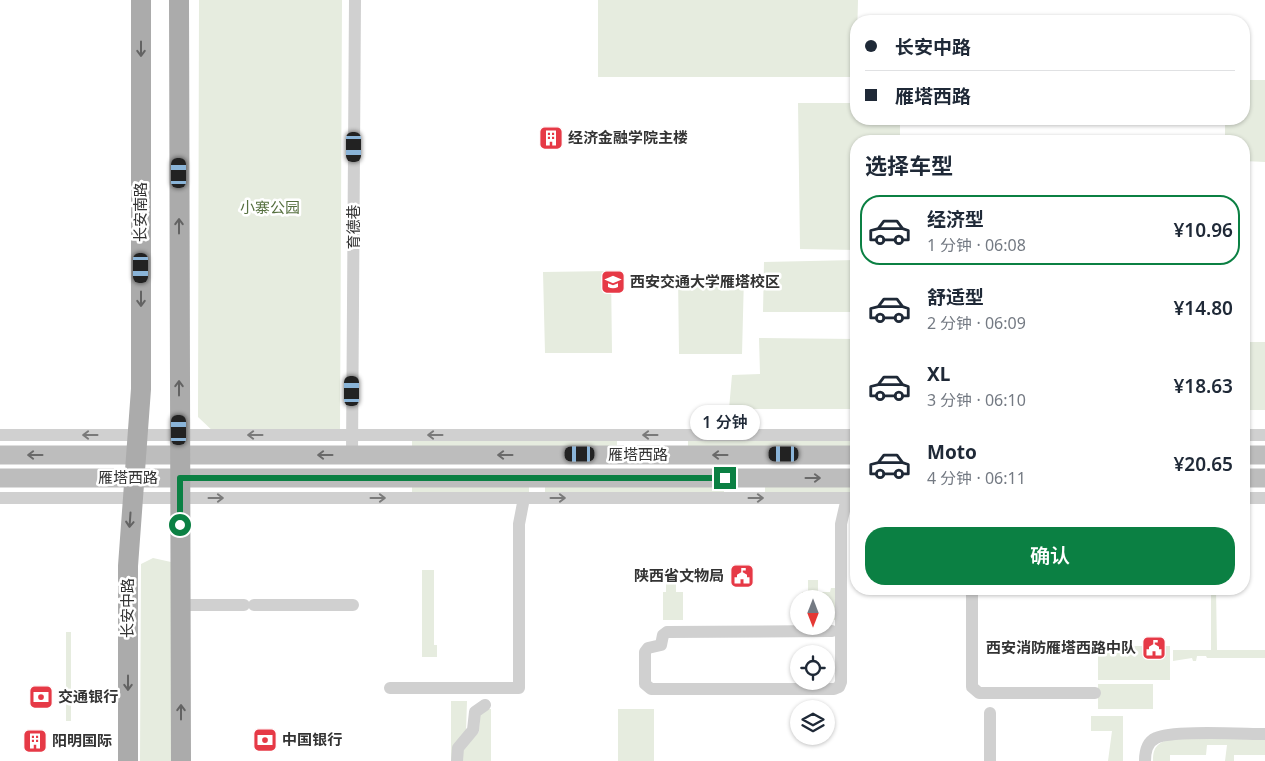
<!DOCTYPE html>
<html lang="zh">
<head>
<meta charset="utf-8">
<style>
	:root { --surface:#fff; --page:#f6f6f7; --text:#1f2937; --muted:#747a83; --line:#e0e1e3; --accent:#0b8043 }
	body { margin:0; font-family:"Noto Sans","Noto Sans SC",sans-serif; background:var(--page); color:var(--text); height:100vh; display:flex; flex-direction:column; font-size:19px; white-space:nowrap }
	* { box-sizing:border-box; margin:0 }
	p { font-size:16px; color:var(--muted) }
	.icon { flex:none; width:28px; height:28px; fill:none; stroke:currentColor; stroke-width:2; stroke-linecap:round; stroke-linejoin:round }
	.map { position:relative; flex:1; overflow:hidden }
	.drawer { position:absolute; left:850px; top:135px; width:400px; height:460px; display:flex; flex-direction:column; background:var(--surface); border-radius:20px; box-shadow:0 1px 4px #0004 }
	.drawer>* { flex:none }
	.top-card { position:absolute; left:850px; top:15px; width:400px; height:110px; border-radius:20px; box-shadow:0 1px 4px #0004; display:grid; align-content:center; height:110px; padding:0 15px; background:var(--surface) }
	.needle { width:32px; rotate:180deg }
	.tools { position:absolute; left:790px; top:590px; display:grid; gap:10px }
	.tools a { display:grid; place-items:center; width:45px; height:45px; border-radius:50%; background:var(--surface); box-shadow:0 1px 4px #0004; font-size:25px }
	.end { position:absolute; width:22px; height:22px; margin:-11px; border:6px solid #0b8043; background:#fff; box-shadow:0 0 0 2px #fff }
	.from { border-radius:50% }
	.bubble { position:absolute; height:35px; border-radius:18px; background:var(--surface); box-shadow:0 1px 4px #0004; font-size:16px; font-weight:600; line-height:35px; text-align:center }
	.car { position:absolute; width:15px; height:30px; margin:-15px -8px; border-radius:6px; box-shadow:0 0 4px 1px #0007; background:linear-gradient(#222 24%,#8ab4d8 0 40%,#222 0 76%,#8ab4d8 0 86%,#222 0) }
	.top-card b { display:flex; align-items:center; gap:18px; height:48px; font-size:19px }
	.top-card b+b { border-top:1px solid var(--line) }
	.top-card i { width:12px; height:12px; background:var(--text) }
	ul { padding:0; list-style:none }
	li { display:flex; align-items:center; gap:15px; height:70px; margin:0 10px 8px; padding:0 5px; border:2px solid transparent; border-radius:20px }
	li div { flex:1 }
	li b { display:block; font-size:19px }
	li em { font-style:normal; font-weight:600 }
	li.selected { border-color:var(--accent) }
	li>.icon { width:45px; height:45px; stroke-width:1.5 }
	h2 { padding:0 15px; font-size:22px; line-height:60px }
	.primary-button { display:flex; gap:10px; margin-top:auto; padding:10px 15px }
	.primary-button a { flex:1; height:58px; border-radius:20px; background:var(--accent); color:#fff; font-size:20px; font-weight:600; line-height:58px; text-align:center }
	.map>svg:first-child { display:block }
</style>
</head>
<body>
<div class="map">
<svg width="1265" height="761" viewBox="0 0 1265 761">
	<rect width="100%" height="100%" fill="#fff"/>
	<path fill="#e6ecdf" d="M199 0H342L340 433 216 434 198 417Z
		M598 0H858L856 77H598Z
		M1244 80H1265V162L1244 161V141H1225V119H1244Z
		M798 103H856V119H900V141H856V250L800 249Z
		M856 260V312H763L764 262Z
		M611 271 612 353H545L543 272Z
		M678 276H744L742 354H679Z
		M759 338 856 339V409H729L732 375 760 374Z
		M1244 342H1265V410H1244Z
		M412 438H617V448H412Z
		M688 438H856V448H688Z
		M412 484H529V494H412Z
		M545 484H724V494H545Z
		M765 484H856V494H765Z
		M153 558 171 562 173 761H140L141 564Z
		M422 570H434V645H437V657H422Z
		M666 580H676V592H683V620H663V592H666Z
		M808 580H818V592H830L831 588H837V620H826V599H802V592H808Z
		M1211 589H1216L1217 650H1265V658H1207L1206 656H1197L1196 661H1193L1192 658 1173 661V650H1211Z
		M66 632H71V721H66Z
		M1098 646H1170V680H1098Z
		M1098 684H1153V709H1098Z
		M451 701H467L466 731 451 761Z
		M480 709H491V761H461L463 749 479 732Z
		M618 709H654V761H618Z
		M1091 716H1123V761H1108L1112 731H1091Z
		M1169 739H1265V755H1234V761H1225L1227 745H1207L1206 755H1170V761H1153C1153 747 1157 744 1169 739Z"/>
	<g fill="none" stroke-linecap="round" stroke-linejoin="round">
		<path stroke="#d0d0d0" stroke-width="12" d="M0 435H856
			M1244 435H1265
			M352 455 355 0
			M0 498H856
			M1244 498H1265
			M972 589V687L979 693H1095
			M181 605H244
			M254 605H353
			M832 631 667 632 663 635 661 645 648 648 645 652V684L651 689H834L839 687 841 682V524L847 498
			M390 688H519V524L524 498
			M990 713V761
			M457 761 458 748 473 730 475 712 485 705
			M1145 761C1145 752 1147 742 1156 738 1171 730 1244 734 1265 734"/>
		<path stroke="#bdbdbd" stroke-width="19" d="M0 455H856
			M1244 455H1265
			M0 478H856
			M1244 478H1265"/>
		<path stroke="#ababab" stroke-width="20" d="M179 0 181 761
			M128 761V566L141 389V0"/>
	</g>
	<defs><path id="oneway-shaft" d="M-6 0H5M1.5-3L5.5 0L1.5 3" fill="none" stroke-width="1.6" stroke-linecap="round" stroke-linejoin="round" transform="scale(1.25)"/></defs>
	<g stroke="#636363">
		<use href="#oneway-shaft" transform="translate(141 49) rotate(90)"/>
		<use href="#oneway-shaft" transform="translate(179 226) rotate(-90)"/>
		<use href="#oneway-shaft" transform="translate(141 299) rotate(90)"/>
		<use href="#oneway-shaft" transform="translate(179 388) rotate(-90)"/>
		<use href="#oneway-shaft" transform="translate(130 520) rotate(94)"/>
		<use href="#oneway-shaft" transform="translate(128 683) rotate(90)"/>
		<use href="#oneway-shaft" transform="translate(181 712) rotate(-90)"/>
	</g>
	<g stroke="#7a7a7a">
		<use href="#oneway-shaft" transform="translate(90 435) rotate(180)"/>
		<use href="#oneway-shaft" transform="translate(255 435) rotate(180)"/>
		<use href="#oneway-shaft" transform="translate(435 435) rotate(180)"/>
		<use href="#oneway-shaft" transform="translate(650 435) rotate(180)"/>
		<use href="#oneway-shaft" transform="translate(216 498)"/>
		<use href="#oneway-shaft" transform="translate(378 498)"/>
		<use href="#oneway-shaft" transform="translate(558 498)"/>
		<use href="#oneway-shaft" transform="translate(756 498)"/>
	</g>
	<g stroke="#6a6a6a">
		<use href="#oneway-shaft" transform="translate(35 455) rotate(180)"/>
		<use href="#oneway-shaft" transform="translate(325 455) rotate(180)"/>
		<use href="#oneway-shaft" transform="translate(505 455) rotate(180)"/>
		<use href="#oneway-shaft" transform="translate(720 455) rotate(180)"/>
		<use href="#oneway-shaft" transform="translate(813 478)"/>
	</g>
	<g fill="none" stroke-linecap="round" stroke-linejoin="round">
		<path stroke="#0b8043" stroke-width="6" d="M180 525V478H725"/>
	</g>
	<defs>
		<g id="building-square" transform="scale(1.25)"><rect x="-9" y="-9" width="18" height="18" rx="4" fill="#e63946" stroke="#fff"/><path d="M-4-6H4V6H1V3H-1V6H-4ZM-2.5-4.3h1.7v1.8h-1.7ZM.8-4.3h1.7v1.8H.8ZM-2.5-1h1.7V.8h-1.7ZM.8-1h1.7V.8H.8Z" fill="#fff"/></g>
		<g id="university-square" transform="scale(1.25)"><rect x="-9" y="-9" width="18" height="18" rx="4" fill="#e63946" stroke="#fff"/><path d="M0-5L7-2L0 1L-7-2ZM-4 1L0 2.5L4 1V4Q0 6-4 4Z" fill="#fff"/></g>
		<g id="civic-square" transform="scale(1.25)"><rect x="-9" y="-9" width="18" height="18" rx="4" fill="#e63946" stroke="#fff"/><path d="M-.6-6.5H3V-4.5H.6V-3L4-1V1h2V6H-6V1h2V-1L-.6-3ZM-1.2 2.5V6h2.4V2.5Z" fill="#fff"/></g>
		<g id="bank-square" transform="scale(1.25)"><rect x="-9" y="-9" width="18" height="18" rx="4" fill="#e63946" stroke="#fff"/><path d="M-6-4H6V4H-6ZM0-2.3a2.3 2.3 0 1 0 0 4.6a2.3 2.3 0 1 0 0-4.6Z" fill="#fff"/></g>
	</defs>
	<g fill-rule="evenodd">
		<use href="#building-square" x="551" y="138"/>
		<use href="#university-square" x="613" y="282"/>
		<use href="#civic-square" x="742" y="576"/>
		<use href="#civic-square" x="1154" y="648"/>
		<use href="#bank-square" x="41" y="697"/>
		<use href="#bank-square" x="265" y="740"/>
		<use href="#building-square" x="35" y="741"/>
	</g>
	<g text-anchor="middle" stroke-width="5" stroke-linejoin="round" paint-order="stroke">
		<g font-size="15" font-weight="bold" fill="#333" stroke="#fff" text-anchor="start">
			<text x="568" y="143">经济金融学院主楼</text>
			<text x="630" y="287">西安交通大学雁塔校区</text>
			<text x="724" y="581" text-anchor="end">陕西省文物局</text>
			<text x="1136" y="653" text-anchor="end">西安消防雁塔西路中队</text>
			<text x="58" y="702">交通银行</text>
			<text x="282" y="745">中国银行</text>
			<text x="52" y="746">阳明国际</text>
		</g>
		<g font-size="15" fill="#56703f" stroke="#fff">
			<text x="270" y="213">小寨公园</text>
		</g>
		<g font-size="15" fill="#333" stroke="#fff">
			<text transform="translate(141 212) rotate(-90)" y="5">长安南路</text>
			<text transform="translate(354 227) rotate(-90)" y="5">育德巷</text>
			<text x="638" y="460">雁塔西路</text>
			<text x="128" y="483">雁塔西路</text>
			<text transform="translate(128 608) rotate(-90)" y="5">长安中路</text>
		</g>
	</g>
</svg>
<div class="tools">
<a><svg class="needle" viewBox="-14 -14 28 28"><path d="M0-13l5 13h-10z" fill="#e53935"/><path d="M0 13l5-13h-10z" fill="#747a83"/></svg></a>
<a><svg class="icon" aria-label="locate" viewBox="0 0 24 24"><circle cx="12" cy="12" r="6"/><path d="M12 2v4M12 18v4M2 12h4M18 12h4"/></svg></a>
<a><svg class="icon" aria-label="layers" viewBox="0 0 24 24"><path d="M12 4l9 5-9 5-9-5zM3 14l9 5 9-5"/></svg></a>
</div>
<i class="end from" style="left:180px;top:525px"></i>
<i class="end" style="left:725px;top:478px"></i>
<div class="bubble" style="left:690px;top:405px;width:70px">1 分钟</div>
<i class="car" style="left:354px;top:147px;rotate:180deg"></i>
<i class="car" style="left:179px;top:173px;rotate:0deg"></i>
<i class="car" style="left:141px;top:268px;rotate:180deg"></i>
<i class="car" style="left:352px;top:391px;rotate:0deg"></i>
<i class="car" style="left:179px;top:430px;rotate:0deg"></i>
<i class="car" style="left:580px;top:454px;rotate:270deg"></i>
<i class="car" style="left:784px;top:454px;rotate:270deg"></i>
<div class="top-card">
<b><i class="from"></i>长安中路</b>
<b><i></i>雁塔西路</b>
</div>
<section class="drawer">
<h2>选择车型</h2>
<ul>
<li class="selected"><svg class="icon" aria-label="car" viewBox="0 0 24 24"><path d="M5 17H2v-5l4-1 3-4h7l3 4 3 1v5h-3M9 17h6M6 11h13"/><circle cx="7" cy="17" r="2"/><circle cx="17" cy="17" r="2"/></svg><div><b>经济型</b><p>1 分钟 · 06:08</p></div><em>¥10.96</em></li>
<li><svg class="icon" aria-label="car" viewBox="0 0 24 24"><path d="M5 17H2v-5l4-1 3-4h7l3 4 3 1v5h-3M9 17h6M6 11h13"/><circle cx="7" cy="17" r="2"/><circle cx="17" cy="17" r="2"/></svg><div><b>舒适型</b><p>2 分钟 · 06:09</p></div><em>¥14.80</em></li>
<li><svg class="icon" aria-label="car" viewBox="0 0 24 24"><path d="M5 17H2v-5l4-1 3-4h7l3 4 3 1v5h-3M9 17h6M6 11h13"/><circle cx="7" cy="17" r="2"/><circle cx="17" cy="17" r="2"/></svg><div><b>XL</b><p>3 分钟 · 06:10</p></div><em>¥18.63</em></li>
<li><svg class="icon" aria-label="car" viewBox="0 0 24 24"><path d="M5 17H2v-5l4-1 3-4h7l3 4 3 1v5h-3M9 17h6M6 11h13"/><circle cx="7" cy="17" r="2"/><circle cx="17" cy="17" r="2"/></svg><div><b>Moto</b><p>4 分钟 · 06:11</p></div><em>¥20.65</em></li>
</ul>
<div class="primary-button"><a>确认</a></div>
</section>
</div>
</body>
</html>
